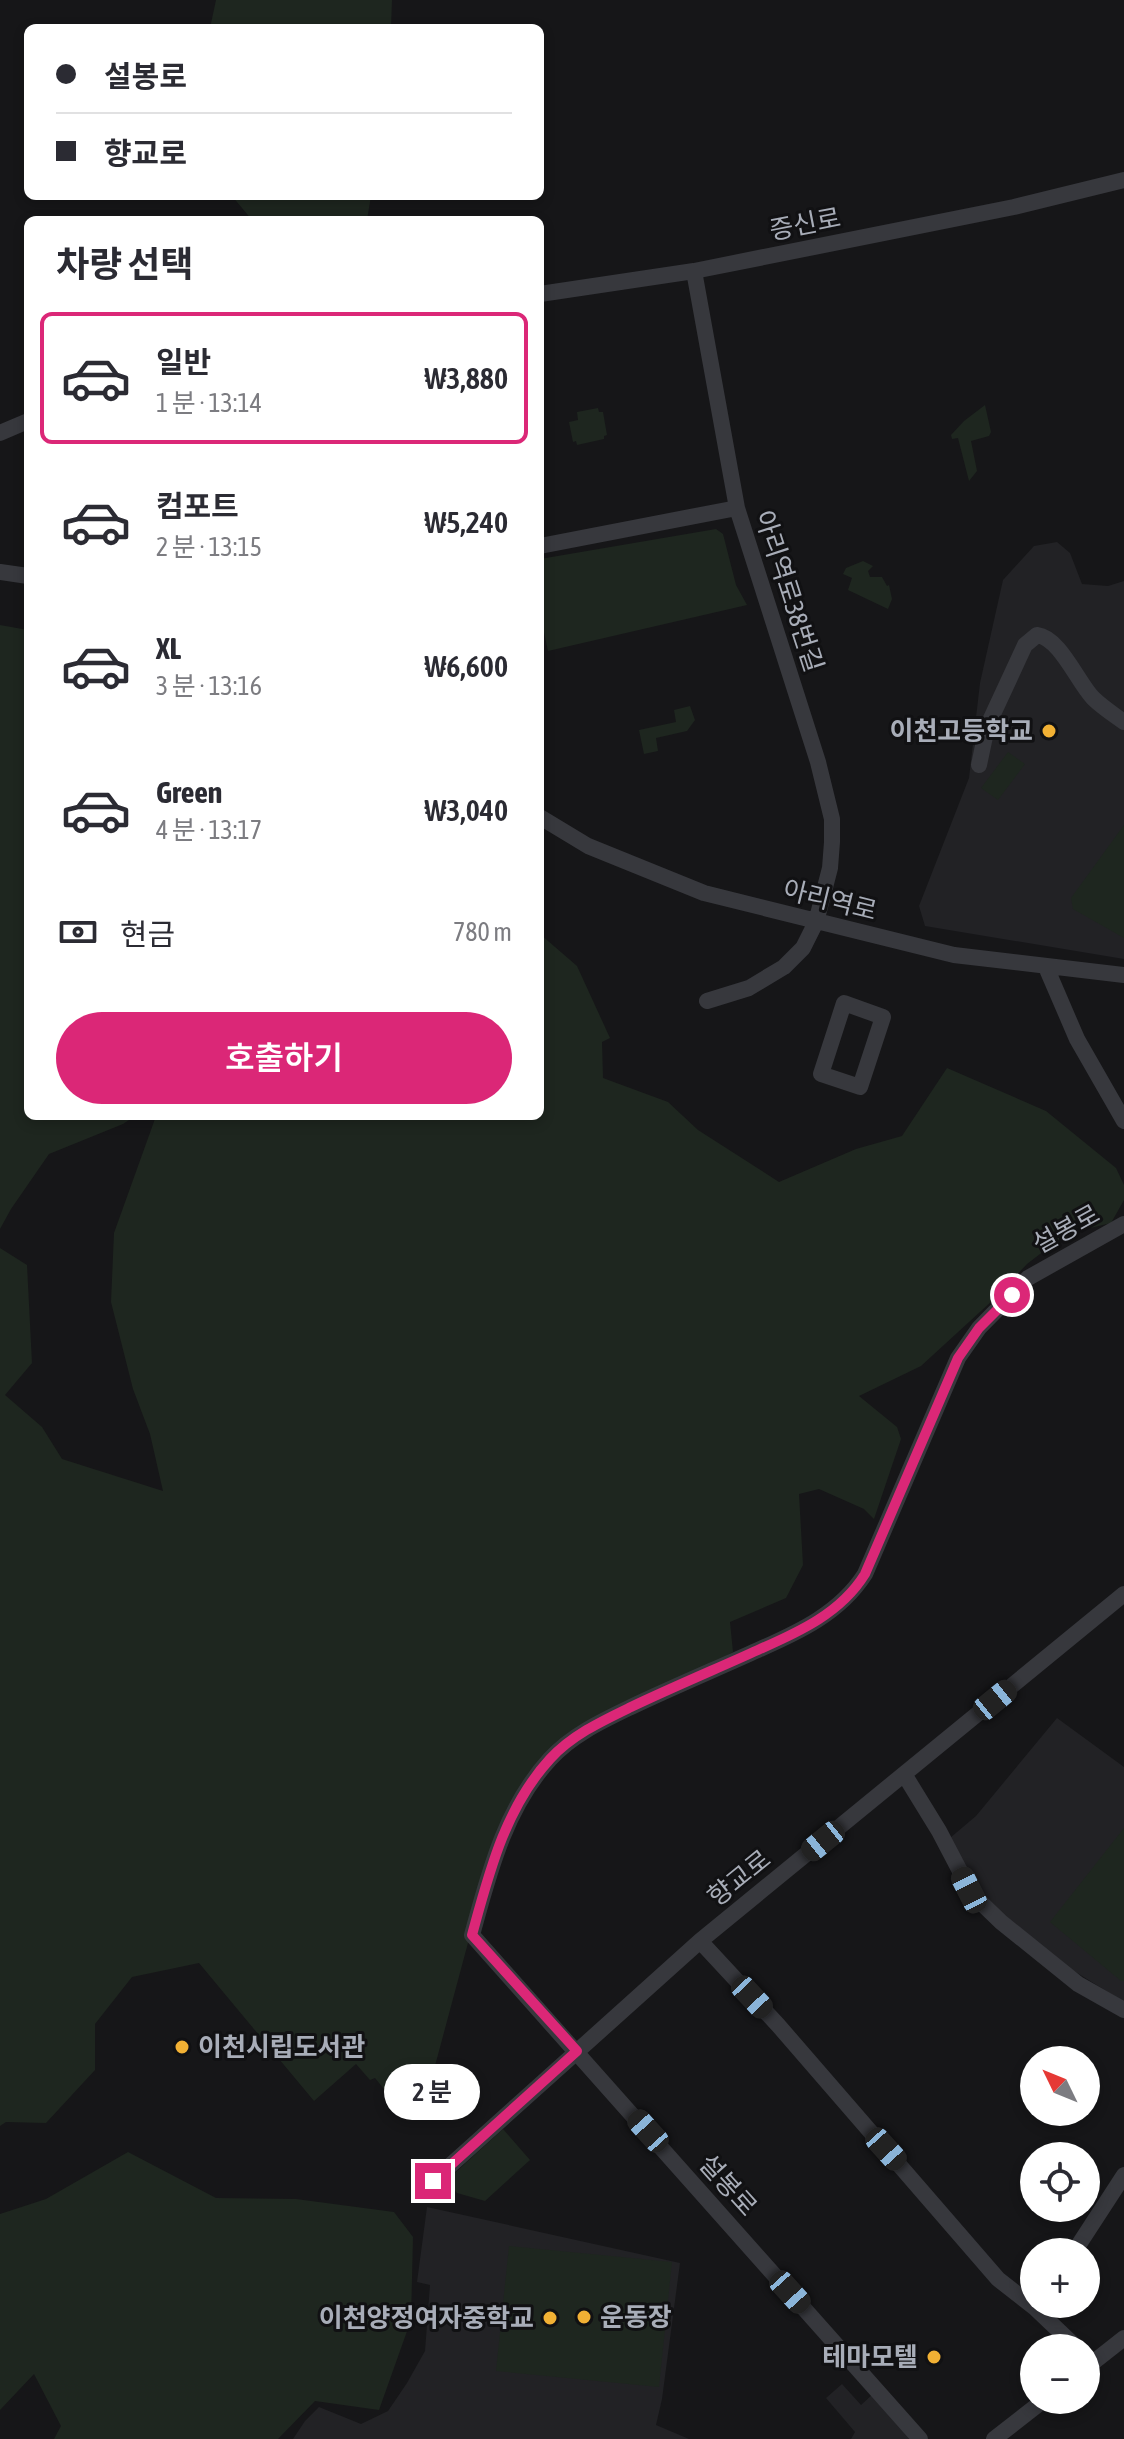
<!DOCTYPE html>
<html lang="ko">
<head>
<meta charset="utf-8">
<style>
	:root { --surface:#fff; --page:#f2f2f3; --text:#2b2b33; --muted:#7c7c81; --line:#e1e1e2; --accent:#db2777 }
	body { margin:0; font-family:"Asap Condensed","Noto Sans KR",sans-serif; background:var(--page); color:var(--text); height:100vh; display:flex; flex-direction:column; font-size:30px; white-space:nowrap }
	* { box-sizing:border-box; margin:0 }
	p { font-size:26px; color:var(--muted) }
	.icon { flex:none; width:44px; height:44px; fill:none; stroke:currentColor; stroke-width:2; stroke-linecap:round; stroke-linejoin:round }
	.map { position:relative; flex:1; overflow:hidden }
	.side { position:absolute; left:24px; top:216px; width:520px; height:904px; display:flex; flex-direction:column; background:var(--surface); border-radius:12px; box-shadow:0 4px 12px #0003 }
	.side>* { flex:none }
	.top-card { position:absolute; left:24px; top:24px; width:520px; height:176px; border-radius:12px; box-shadow:0 4px 12px #0003; display:grid; align-content:center; height:176px; padding:0 32px; background:var(--surface) }
	.needle { width:52px; rotate:313deg }
	.fabs { position:absolute; left:1020px; top:2046px; display:grid; gap:16px }
	.fabs a { display:grid; place-items:center; width:80px; height:80px; border-radius:50%; background:var(--surface); box-shadow:0 4px 12px #0003; font-size:40px }
	.end { position:absolute; width:36px; height:36px; margin:-18px; border:10px solid #db2777; background:#fff; box-shadow:0 0 0 4px #fff }
	.from { border-radius:50% }
	.bubble { position:absolute; height:56px; border-radius:28px; background:var(--surface); box-shadow:0 4px 12px #0003; font-size:26px; font-weight:600; line-height:56px; text-align:center }
	.car { position:absolute; width:24px; height:48px; margin:-24px -12px; border-radius:10px; box-shadow:0 0 6px 2px #0007; background:linear-gradient(#222 24%,#8ab4d8 0 40%,#222 0 76%,#8ab4d8 0 86%,#222 0) }
	.top-card b { display:flex; align-items:center; gap:28px; height:76px; font-size:30px }
	.top-card b+b { border-top:2px solid var(--line) }
	.top-card i { width:20px; height:20px; background:var(--text) }
	ul { padding:0; list-style:none }
	li { display:flex; align-items:center; gap:24px; height:132px; margin:0 16px 12px; padding:0 16px; border:4px solid transparent; border-radius:12px }
	li div { flex:1 }
	li b { display:block; font-size:30px }
	li em { font-style:normal; font-weight:600 }
	li.current { border-color:var(--accent) }
	li>.icon { width:72px; height:72px; stroke-width:1.5 }
	h2 { padding:0 32px; font-size:36px; line-height:96px }
	.pay { display:flex; align-items:center; gap:20px; height:88px; padding:0 32px; font-size:30px }
	.pay p { margin-inline-start:auto }
	.button { display:flex; gap:16px; margin-top:auto; padding:16px 32px }
	.button a { flex:1; height:92px; border-radius:48px; background:var(--accent); color:#fff; font-size:32px; font-weight:600; line-height:92px; text-align:center }
	.map>svg:first-child { display:block }
</style>
</head>
<body>
<div class="map">
<svg width="1124" height="2439" viewBox="0 0 1124 2439">
	<rect width="100%" height="100%" fill="#161618"/>
	<path fill="#222225" d="M1057 542 1070 553 1082 584 1108 586 1124 581V959L925 926 919 906 969 778 980 683 1003 580 1034 546Z
		M1057 1718 1124 1767V2002L1058 1961 974 1891 950 1838 976 1816Z
		M427 2207 680 2263 662 2399 656 2425 689 2439H293L305 2421 319 2407 361 2424 388 2411 407 2383 425 2351 430 2285 417 2282Z
		M842 2384 861 2405 874 2393 901 2422 909 2439H851L855 2432 826 2398Z"/>
	<path fill="#1e261f" d="M216 0H392L391 28H210Z
		M232 196H371L367 220H252Z
		M985 405 991 432 989 436 971 441 977 471 969 481 958 438 952 439 951 435 964 421Z
		M598 408 599 412H603L607 435 604 436V439L577 445 576 441 573 442 569 422 578 420 577 412Z
		M716 529 723 534 736 585 747 605 548 651 540 614V559Z
		M863 561 873 566 868 571 870 577H882L887 586 889 585 892 599 888 609 848 590 852 578 843 574 846 568Z
		M0 625 28 630V1116H135L123 1124 49 1154 11 1209 0 1229Z
		M690 706 695 720 687 731 656 738 658 751 644 754 639 730 676 722 674 710Z
		M1008 752 1025 764 998 800 981 788Z
		M1124 825V938L1073 909 1071 898Z
		M540 934 577 966 610 1038 602 1042 603 1078 668 1102 698 1130 779 1182 856 1149 902 1136 947 1068 1046 1111 1116 1168 1124 1185V1200L1111 1223 1066 1234 1027 1264 993 1300 921 1366 859 1396 897 1427 901 1439 874 1519 864 1509 819 1489 799 1494 803 1565 786 1598 730 1622 733 1652 578 1744 536 1775 490 1861 432 2077 400 2109 375 2078 370 2080 356 2064 314 2101 199 1963 132 1977 95 2024V2070L46 2123 6 2122 0 2126V1248L27 1265 32 1363 5 1395 42 1427 62 1459 163 1491 150 1434 133 1389 111 1302 114 1233 156 1116H540Z
		M1124 1828V1981H1121L1050 1922Z
		M503 2129 530 2160 485 2201 457 2193 446 2181Z
		M128 2152 216 2198 296 2199 394 2212 413 2237 411 2320 379 2410 315 2401 278 2439H54L61 2426 34 2374 0 2410V2214L46 2199Z
		M509 2246 672 2262 659 2387 496 2371Z"/>
	<g fill="none" stroke-linecap="round" stroke-linejoin="round">
		<path stroke="#37383d" stroke-width="16" d="M694 271 737 508 818 762 832 819V842L830 868 816 922 803 948 784 967 749 988 707 1001
			M540 294 694 271 1014 207 1124 180
			M0 433 28 421
			M540 546 737 508
			M0 572 28 576
			M979 765 987 727 1025 645 1037 635C1060 638 1077 681 1093 698 1102 707 1113 714 1124 722
			M540 817 588 846 704 893 954 955 1124 975
			M1046 967 1077 1039 1124 1121
			M844 1003 883 1017 860 1087 821 1074Z
			M904 1774 939 1831 972 1894 1001 1922 1078 1984 1124 2010
			M700 1941 778 2025 998 2279 1035 2308 1077 2348
			M433 2181 700 1941 1124 1594
			M1074 2252 1124 2175
			M1086 2368 1124 2338
			M920 2439 472 1935C489 1873 505 1808 550 1759 572 1735 602 1721 631 1707 673 1687 716 1669 758 1650 799 1632 840 1613 865 1574L958 1358 979 1328 1028 1278 1124 1224
			M994 2439 1044 2400"/>
	</g>
	<g fill="none" stroke-linecap="round" stroke-linejoin="round">
		<path stroke="#db2777" stroke-width="10" d="M433 2181 577 2051 472 1935C489 1873 505 1808 550 1759 572 1735 602 1721 631 1707 673 1687 716 1669 758 1650 799 1632 841 1613 865 1574L958 1358 979 1328 1012 1295"/>
	</g>
	<g fill="#f2b134" stroke="#111113" stroke-width="3">
		<circle cx="1049" cy="731" r="8"/>
		<circle cx="182" cy="2047" r="8"/>
		<circle cx="584" cy="2317" r="8"/>
		<circle cx="550" cy="2318" r="8"/>
		<circle cx="934" cy="2357" r="8"/>
	</g>
	<g text-anchor="middle" stroke-width="6" stroke-linejoin="round" paint-order="stroke">
		<g font-size="26" fill="#a8adb8" stroke="#111113">
			<text transform="translate(805 224) rotate(-11)" y="9">증신로</text>
			<text transform="translate(789 591) rotate(72)" y="9">아리역로38번길</text>
			<text transform="translate(830 900) rotate(14)" y="9">아리역로</text>
			<text transform="translate(1066 1229) rotate(-29)" y="9">설봉로</text>
			<text transform="translate(739 1878) rotate(-39)" y="9">향교로</text>
			<text transform="translate(728 2185) rotate(48)" y="9">설봉로</text>
		</g>
		<g font-size="26" font-weight="bold" fill="#a8adb8" stroke="#111113" text-anchor="end">
			<text x="1033" y="740">이천고등학교</text>
			<text x="198" y="2056" text-anchor="start">이천시립도서관</text>
			<text x="600" y="2326" text-anchor="start">운동장</text>
			<text x="534" y="2327">이천양정여자중학교</text>
			<text x="918" y="2366">테마모텔</text>
		</g>
	</g>
</svg>
<div class="fabs">
<a><svg class="needle" viewBox="-14 -14 28 28"><path d="M0-13l5 13h-10z" fill="#e53935"/><path d="M0 13l5-13h-10z" fill="#7c7c81"/></svg></a>
<a><svg class="icon" aria-label="locate" viewBox="0 0 24 24"><circle cx="12" cy="12" r="6"/><path d="M12 2v4M12 18v4M2 12h4M18 12h4"/></svg></a>
<a>+</a>
<a>−</a>
</div>
<i class="end from" style="left:1012px;top:1295px"></i>
<i class="end" style="left:433px;top:2181px"></i>
<div class="bubble" style="left:384px;top:2064px;width:96px">2 분</div>
<i class="car" style="left:995px;top:1700px;rotate:51deg"></i>
<i class="car" style="left:823px;top:1841px;rotate:231deg"></i>
<i class="car" style="left:969px;top:1890px;rotate:333deg"></i>
<i class="car" style="left:752px;top:1997px;rotate:137deg"></i>
<i class="car" style="left:648px;top:2131px;rotate:318deg"></i>
<i class="car" style="left:886px;top:2149px;rotate:138deg"></i>
<i class="car" style="left:790px;top:2292px;rotate:138deg"></i>
<div class="top-card">
<b><i class="from"></i>설봉로</b>
<b><i></i>향교로</b>
</div>
<section class="side">
<h2>차량 선택</h2>
<ul>
<li class="current"><svg class="icon" aria-label="car" viewBox="0 0 24 24"><path d="M5 17H2v-5l4-1 3-4h7l3 4 3 1v5h-3M9 17h6M6 11h13"/><circle cx="7" cy="17" r="2"/><circle cx="17" cy="17" r="2"/></svg><div><b>일반</b><p>1 분 · 13:14</p></div><em>₩3,880</em></li>
<li><svg class="icon" aria-label="car" viewBox="0 0 24 24"><path d="M5 17H2v-5l4-1 3-4h7l3 4 3 1v5h-3M9 17h6M6 11h13"/><circle cx="7" cy="17" r="2"/><circle cx="17" cy="17" r="2"/></svg><div><b>컴포트</b><p>2 분 · 13:15</p></div><em>₩5,240</em></li>
<li><svg class="icon" aria-label="car" viewBox="0 0 24 24"><path d="M5 17H2v-5l4-1 3-4h7l3 4 3 1v5h-3M9 17h6M6 11h13"/><circle cx="7" cy="17" r="2"/><circle cx="17" cy="17" r="2"/></svg><div><b>XL</b><p>3 분 · 13:16</p></div><em>₩6,600</em></li>
<li><svg class="icon" aria-label="car" viewBox="0 0 24 24"><path d="M5 17H2v-5l4-1 3-4h7l3 4 3 1v5h-3M9 17h6M6 11h13"/><circle cx="7" cy="17" r="2"/><circle cx="17" cy="17" r="2"/></svg><div><b>Green</b><p>4 분 · 13:17</p></div><em>₩3,040</em></li>
</ul>
<div class="pay"><svg class="icon" aria-label="cash" viewBox="0 0 24 24"><path d="M3 7h18v10H3z"/><circle cx="12" cy="12" r="2"/></svg>현금<p>780 m</p></div>
<div class="button"><a>호출하기</a></div>
</section>
</div>
</body>
</html>
